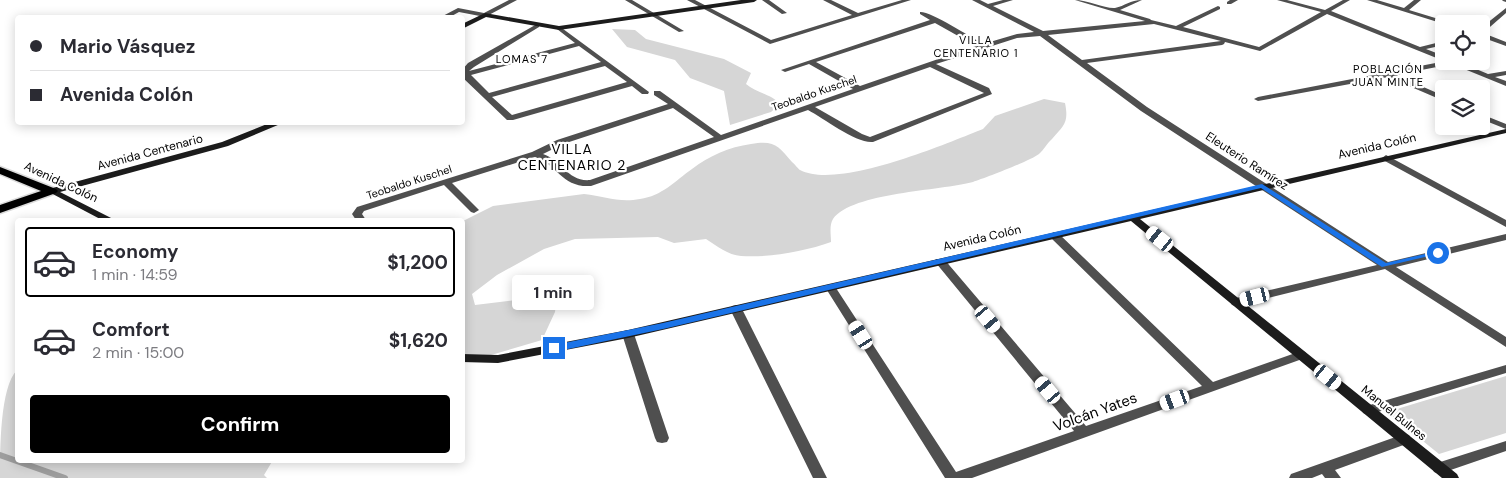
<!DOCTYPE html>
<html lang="en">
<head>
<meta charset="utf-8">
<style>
	:root { --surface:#fff; --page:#f2f2f3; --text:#2b2b33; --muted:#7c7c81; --line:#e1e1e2; --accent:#000 }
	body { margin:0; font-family:"DM Sans",sans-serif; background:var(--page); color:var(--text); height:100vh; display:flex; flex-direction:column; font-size:19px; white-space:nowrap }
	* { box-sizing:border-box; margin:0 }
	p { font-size:16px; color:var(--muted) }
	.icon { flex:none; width:28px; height:28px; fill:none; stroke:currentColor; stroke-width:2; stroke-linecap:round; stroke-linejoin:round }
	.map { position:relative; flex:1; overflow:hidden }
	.panel { position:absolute; left:15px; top:218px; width:450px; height:245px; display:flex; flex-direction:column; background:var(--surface); border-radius:5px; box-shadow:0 2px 12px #0003 }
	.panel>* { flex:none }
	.hud { position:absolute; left:15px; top:15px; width:450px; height:110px; border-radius:5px; box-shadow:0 2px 12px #0003; display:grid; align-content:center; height:110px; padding:0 15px; background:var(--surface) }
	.buttons { position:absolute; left:1435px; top:15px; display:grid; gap:10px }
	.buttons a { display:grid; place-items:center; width:55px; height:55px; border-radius:5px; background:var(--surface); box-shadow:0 2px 12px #0003; font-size:25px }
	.end { position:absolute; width:22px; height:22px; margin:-11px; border:6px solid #1a73e8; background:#fff; box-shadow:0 0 0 2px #fff }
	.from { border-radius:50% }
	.bubble { position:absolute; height:35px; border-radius:5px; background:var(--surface); box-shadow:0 2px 12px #0003; font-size:16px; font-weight:700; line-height:35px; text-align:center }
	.car { position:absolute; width:15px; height:30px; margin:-15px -8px; border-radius:6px; box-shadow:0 0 4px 1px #0007; background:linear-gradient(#fff 24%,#345 0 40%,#fff 0 76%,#345 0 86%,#fff 0) }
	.hud b { display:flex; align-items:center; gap:18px; height:48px; font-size:19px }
	.hud b+b { border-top:1px solid var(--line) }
	.hud i { width:12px; height:12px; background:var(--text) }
	ul { padding:9px 0 0; list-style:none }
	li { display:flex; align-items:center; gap:15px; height:70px; margin:0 10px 8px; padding:0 5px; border:2px solid transparent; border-radius:5px }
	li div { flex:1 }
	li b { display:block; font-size:19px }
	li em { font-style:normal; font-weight:700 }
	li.on { border-color:var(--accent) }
	li>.icon { width:45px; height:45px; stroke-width:1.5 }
	.primary-button { display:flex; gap:10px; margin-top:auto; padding:10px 15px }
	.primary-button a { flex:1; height:58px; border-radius:5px; background:var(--accent); color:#fff; font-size:20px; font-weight:700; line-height:58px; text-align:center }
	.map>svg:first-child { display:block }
</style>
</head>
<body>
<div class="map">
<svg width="1506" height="478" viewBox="0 0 1506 478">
	<rect width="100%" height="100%" fill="#fff"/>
	<path fill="#d6d6d6" d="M612 29 635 30 646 39 724 59 751 73 746 84C756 93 772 94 780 104L771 112 730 125 724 91 690 78 675 60 627 47Z
		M1044 99 1065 103C1069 123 1064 125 1052 139 1047 143 1044 150 1039 154 1030 161 985 178 973 182 940 191 853 192 833 219 829 225 831 235 831 242 806 251 769 258 741 256 728 255 717 246 706 239L674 243 658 237 575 239 544 249 497 275 472 294 475 305 557 295 555 312 542 340 467 362 463 361V221L493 206 584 194C605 196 618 203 640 199 662 196 675 181 692 169 709 156 729 147 751 144 775 140 778 146 792 162 795 164 798 169 800 170 838 190 945 144 983 129L995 116Z
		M17 370 18 460H273L264 475 267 478H0C0 449 0 387 17 370Z
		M1506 376V433L1439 454 1387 412Z"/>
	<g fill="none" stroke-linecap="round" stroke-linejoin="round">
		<path stroke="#9d9d9d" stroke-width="6" d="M0 455 65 478"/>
		<g stroke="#dbdbdb" stroke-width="3">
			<path id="primary" d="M0 167 56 189 58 191 56 193 0 213V205L41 191 0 174Z"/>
		</g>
		<path fill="#4f4f4f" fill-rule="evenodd" d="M509 0H517L485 17 459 12 448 18H439L458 8 484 13Z
			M625 0H632L684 31 679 32Z
			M687 0H695L771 40 852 15 823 0H831L858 13 902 0H911L770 44Z
			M762 0H769L787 13 782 14Z
			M972 0H980L988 4 1003 0H1013L993 6 1043 31 1145 21 1075 0C1087 0 1106 9 1115 8 1125 6 1130 0 1142 0L1120 10 1150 19 1151 20 1176 26 1218 6 1220 7V9L1183 27 1259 47 1321 12 1277 0H1287L1325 10 1343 0H1350L1331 11 1420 47 1444 41V45L1426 49 1444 56V61L1327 14 1260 51 1225 42 1224 44 1222 45 1087 63 1147 107 1388 262 1506 234V240L1396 267 1506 337V347L1385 269 1236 306 1232 305 1230 302 1232 299 1377 265 1141 111 1040 36 1017 38 936 64 989 88 992 94 873 142C857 144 823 118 808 110L591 186C562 188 558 165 535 157L452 183 479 210 474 213 471 212 444 185 364 211 362 214 366 220H356L352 214 357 207 532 152 557 140 668 104 654 95V91H660L721 135 853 89 809 64 785 72 781 70 930 20 920 14V12C930 11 971 37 983 44L1017 34 1034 32ZM935 23 976 46 860 86 816 62ZM1154 24 1221 41 1082 60 1048 35ZM930 67 984 93 870 137 862 134 815 107ZM673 108 714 137 590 180C568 182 561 160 543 154L563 144Z
			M1230 0H1238L1231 4H1227V2Z
			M1367 0H1377L1404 8 1414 0H1421L1409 10 1455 24H1444Z
			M1502 0H1506V2L1503 1Z
			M1506 8V13L1483 33 1506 42V46L1481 37V28Z
			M537 24 539 25V27L474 67 469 71 575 43 557 29 556 28 559 26 649 92 648 94H642L632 86 513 120H507L462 77V70L468 63ZM579 46 601 62 489 93 471 75ZM605 66 627 82 512 115 492 97Z
			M1446 61H1457L1488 74 1506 71V75L1495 77 1506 81V86L1452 64 1396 75 1444 96V101L1388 77 1258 101 1254 99 1258 97Z
			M1481 114 1506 124V129L1481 119Z
			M1386 155 1506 220V227L1383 160 1382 158Z
			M1054 232 1058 233 1213 382 1301 351 1305 352 1307 355 1305 358 972 478H945L825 287 826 285H834L956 472 1074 431 936 263 935 261 936 259H944L1086 426 1202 386 1050 237 1049 235Z
			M736 305 740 306 742 309 827 478H813L730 309 732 306Z
			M628 330 632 331 634 334 669 438 667 442 662 443 657 442 655 438 622 334 624 331Z
			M1506 365V373L1368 415 1363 413 1362 410 1363 407Z
			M1404 434 1409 435 1411 439 1409 443 1335 470 1341 478H1325L1322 474 1312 478H1289L1291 474Z
			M1506 441V451L1439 474 1434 472 1432 468 1434 464Z"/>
		<path fill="#1c1c1c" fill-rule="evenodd" d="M741 0H757L754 2 559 30 486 17 462 29V24L485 13 559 26Z
			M272 122H285L228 146 60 192 115 220H102L47 191 49 189 222 142Z
			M1506 129V133L1140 219 1457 474 1459 478H1442L1131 221 628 338 498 363 462 362V354L498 355 628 330Z"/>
		<use href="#primary" fill="#000" fill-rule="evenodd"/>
	</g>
	<path fill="#1a73e8" d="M1262 184 1386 263 1438 251 1442 253 1382 267 1261 188 663 329 554 352 549 348 554 345 663 323Z"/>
	<g text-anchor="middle" stroke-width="4.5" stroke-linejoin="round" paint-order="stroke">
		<g font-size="11" letter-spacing="1" fill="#000" stroke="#fff">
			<text x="976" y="44">VILLA<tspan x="976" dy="13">CENTENARIO 1</tspan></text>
			<text x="522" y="63">LOMAS 7</text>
			<text x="1388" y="73">POBLACIÓN<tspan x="1388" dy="13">JUAN MINTE</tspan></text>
		</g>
		<g font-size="11" fill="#000" stroke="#fff">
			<text transform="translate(814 93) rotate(-19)" y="4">Teobaldo Kuschel</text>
			<text transform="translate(409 182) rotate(-18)" y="4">Teobaldo Kuschel</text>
		</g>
		<g font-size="12" fill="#000" stroke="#fff">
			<text transform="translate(1377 146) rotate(-13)" y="4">Avenida Colón</text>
			<text transform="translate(150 152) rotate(-15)" y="4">Avenida Centenario</text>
			<text transform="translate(1247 161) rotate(33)" y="4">Eleuterio Ramírez</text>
			<text transform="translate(61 182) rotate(25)" y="4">Avenida Colón</text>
			<text transform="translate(982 238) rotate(-13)" y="4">Avenida Colón</text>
			<text transform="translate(1394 413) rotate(39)" y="4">Manuel Bulnes</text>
		</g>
		<g font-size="14" letter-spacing="1" fill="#000" stroke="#fff">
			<text x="572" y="154">VILLA<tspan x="572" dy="16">CENTENARIO 2</tspan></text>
		</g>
		<g font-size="15" fill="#000" stroke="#fff">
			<text transform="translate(1095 412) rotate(-20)" y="5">Volcán Yates</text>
		</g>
	</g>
</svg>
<div class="buttons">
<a><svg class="icon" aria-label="locate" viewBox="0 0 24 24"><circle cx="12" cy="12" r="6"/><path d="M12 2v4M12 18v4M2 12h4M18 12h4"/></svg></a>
<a><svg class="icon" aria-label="layers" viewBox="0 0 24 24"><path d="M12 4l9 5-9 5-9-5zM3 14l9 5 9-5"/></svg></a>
</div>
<i class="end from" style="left:1438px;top:253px"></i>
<i class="end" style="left:554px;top:348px"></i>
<div class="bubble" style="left:512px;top:275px;width:82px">1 min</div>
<i class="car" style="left:1160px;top:239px;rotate:309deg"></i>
<i class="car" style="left:1255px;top:297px;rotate:256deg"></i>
<i class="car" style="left:988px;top:319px;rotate:140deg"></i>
<i class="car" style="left:861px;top:335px;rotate:328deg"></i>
<i class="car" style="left:1328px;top:377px;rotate:129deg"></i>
<i class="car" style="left:1048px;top:390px;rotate:320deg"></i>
<i class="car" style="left:1175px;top:400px;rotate:250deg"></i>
<div class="hud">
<b><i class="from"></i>Mario Vásquez</b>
<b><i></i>Avenida Colón</b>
</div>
<section class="panel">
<ul>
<li class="on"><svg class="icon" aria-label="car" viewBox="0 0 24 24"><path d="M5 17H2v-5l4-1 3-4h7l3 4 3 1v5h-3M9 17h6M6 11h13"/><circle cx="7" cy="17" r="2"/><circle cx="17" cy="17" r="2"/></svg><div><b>Economy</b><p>1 min · 14:59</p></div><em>$1,200</em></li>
<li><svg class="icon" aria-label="car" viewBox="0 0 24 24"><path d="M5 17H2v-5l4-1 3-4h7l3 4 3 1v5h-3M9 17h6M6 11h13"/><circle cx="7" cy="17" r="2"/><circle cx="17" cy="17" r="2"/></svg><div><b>Comfort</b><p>2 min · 15:00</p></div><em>$1,620</em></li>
</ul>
<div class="primary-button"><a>Confirm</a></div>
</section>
</div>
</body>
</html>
